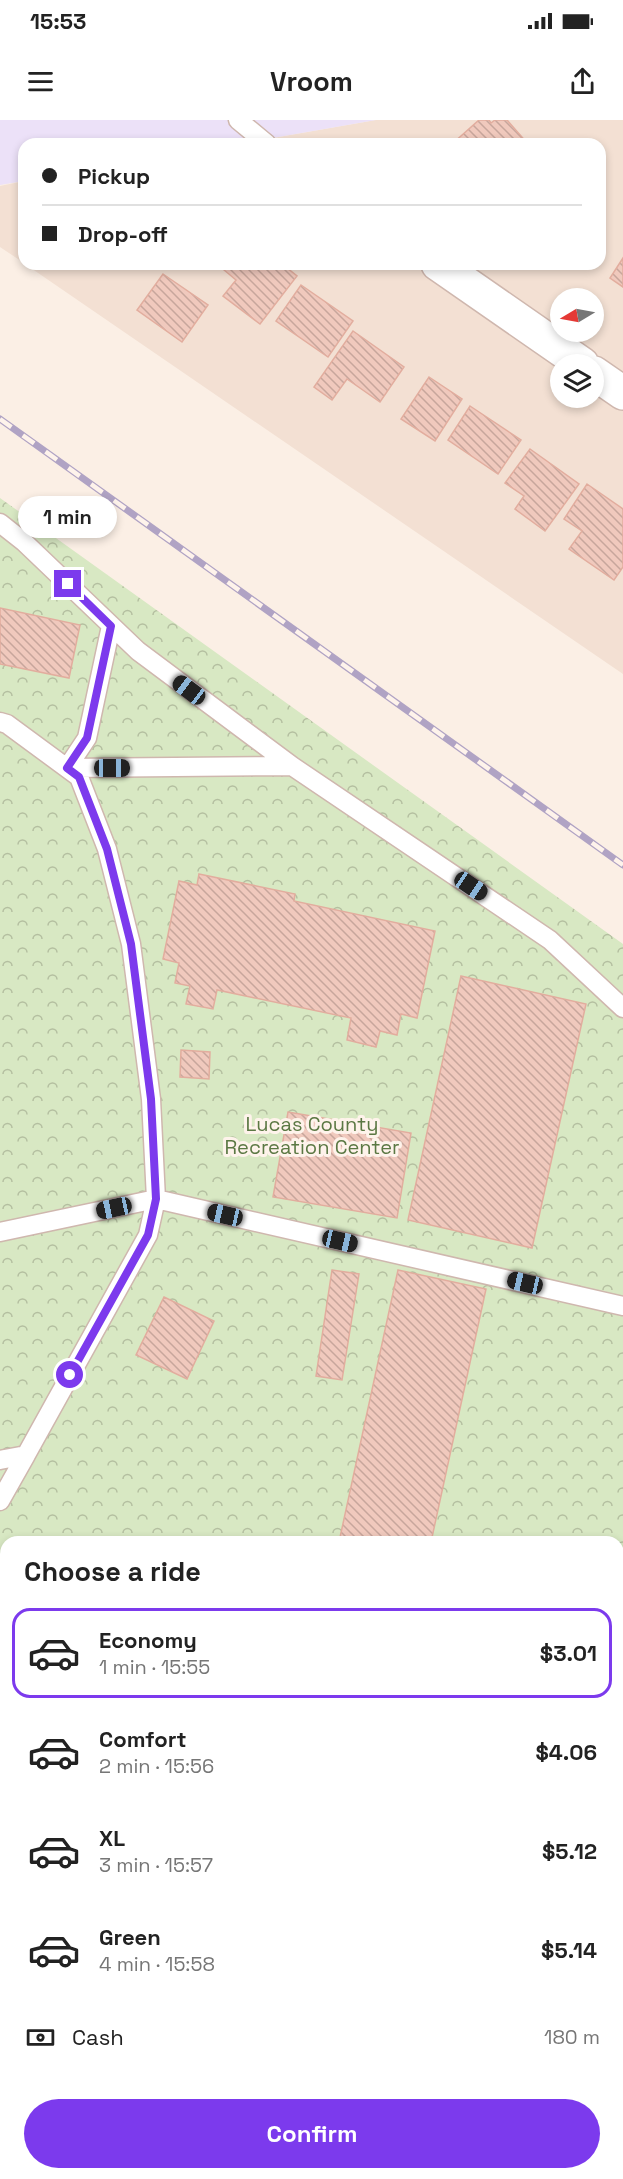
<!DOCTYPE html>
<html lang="en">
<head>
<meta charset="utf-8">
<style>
	:root { --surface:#fff; --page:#f2f2f2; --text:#222; --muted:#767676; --line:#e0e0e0; --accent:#7c3aed }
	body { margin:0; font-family:"Space Grotesk",sans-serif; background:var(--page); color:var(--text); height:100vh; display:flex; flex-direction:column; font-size:22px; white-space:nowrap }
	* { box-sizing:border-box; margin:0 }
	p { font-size:20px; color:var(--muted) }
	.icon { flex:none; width:33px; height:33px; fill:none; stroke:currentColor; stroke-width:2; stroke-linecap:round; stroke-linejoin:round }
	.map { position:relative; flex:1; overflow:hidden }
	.drawer { position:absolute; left:0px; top:1416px; width:624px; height:644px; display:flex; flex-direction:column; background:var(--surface); border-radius:18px 18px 0 0; box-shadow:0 3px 9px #0003 }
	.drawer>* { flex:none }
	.hud { position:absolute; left:18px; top:18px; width:588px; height:132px; border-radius:18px; box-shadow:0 3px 9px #0003; display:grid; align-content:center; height:132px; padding:0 24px; background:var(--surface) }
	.needle { width:39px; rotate:260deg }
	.controls { position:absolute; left:550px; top:168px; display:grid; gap:12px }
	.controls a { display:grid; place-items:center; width:54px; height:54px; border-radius:50%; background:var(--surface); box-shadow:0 3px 9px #0003; font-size:30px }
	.end { position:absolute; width:27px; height:27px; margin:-14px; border:8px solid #7c3aed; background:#fff; box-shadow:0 0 0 3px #fff }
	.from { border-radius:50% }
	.bubble { position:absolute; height:42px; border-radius:21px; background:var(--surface); box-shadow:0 3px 9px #0003; font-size:20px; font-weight:800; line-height:42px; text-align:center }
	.car { position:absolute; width:18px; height:36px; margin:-18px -9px; border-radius:8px; box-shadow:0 0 4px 2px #0007; background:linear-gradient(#222 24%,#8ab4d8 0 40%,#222 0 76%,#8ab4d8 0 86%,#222 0) }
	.hud b { display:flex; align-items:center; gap:21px; height:57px; font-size:22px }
	.hud b+b { border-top:2px solid var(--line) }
	.hud i { width:15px; height:15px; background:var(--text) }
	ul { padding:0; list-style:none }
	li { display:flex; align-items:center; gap:18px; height:90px; margin:0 12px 9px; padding:0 12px; border:3px solid transparent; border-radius:18px }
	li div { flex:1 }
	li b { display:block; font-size:22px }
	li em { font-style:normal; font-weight:800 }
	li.selected { border-color:var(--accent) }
	li>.icon { width:54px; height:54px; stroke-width:1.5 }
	h2 { padding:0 24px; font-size:27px; line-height:72px }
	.pay { display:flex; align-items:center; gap:15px; height:66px; padding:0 24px; font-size:22px }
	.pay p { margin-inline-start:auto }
	.action { display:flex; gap:12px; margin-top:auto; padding:12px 24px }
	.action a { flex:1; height:69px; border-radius:36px; background:var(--accent); color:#fff; font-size:24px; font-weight:800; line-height:69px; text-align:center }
	.status { display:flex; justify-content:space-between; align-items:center; height:42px; padding:0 30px; background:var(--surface); direction:ltr }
	.status svg { height:16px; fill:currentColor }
	header { display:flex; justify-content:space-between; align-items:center; height:78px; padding:0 24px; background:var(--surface); font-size:27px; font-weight:800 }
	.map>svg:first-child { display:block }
</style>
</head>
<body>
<div class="status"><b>15:53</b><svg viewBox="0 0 49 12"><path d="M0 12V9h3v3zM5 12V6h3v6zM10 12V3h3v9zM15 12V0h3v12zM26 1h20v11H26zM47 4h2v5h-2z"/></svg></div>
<header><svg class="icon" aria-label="menu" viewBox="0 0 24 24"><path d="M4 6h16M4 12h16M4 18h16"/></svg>Vroom<svg class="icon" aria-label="share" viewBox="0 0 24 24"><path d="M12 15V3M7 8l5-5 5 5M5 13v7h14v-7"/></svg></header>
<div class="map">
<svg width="623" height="2059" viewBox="0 0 623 2059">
	<defs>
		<pattern id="park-crowns" width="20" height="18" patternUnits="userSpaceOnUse" patternTransform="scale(1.5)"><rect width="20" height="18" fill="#d8e8c3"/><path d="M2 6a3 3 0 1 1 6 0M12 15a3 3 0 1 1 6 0" fill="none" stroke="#b4bfa0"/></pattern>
		<pattern id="building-back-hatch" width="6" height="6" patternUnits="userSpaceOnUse" patternTransform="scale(1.5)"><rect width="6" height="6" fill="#f0c9bd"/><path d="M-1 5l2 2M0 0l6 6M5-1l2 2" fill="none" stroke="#c7a69c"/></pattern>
	</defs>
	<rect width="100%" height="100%" fill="#fbefe5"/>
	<path fill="#f3e0d3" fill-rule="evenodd" d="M376 0H623V554L25 144H600V24H238ZM561 178H594V212H561ZM561 244H594V278H561Z
		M24 61V143L0 127V66Z
		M623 1536V2059H0V1652L6 1651V2054H618V1537Z"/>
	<path fill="#ece1f8" d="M0 0H376L238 24H24V61L0 65Z"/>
	<path fill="url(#park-crowns)" d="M0 378 623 824V1536L618 1537V1422H6V1651L0 1652Z"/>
	<path fill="url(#building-back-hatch)" stroke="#e2ad9e" stroke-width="1.5" d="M479 0H489L491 3 495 0H507L528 24H452Z
		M623 138V167L610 158Z
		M217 144H282L297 156 260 204 223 176 236 160Z
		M163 154 208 185 182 222 137 190Z
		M301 165 353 201 328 237 276 201Z
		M353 211 404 247 380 282 347 259 332 280 314 267Z
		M429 257 462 279 435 321 401 299Z
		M470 286 521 320 498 354 448 320Z
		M530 329 579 364 545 411 515 389 524 376 505 363Z
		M587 364 623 389V447L614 460 569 429 582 411 564 399Z
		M0 488 80 505 69 558 0 544Z
		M199 754 295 774 294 781 435 811 417 898 401 894 397 915 380 911 376 927 347 920 351 898 217 870 213 889 186 884 190 866 175 863 179 843 163 839 179 761 197 765Z
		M461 856 586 884 532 1128 408 1100Z
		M181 930 210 932 209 959 180 957Z
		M288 992 411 1013 397 1098 273 1077Z
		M332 1150 359 1154 342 1260 316 1256Z
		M398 1150 486 1169 431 1422H339Z
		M164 1177 214 1201 187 1259 136 1235Z
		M623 1660V1694L618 1695V1661Z
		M6 1786V1833L0 1834V1787Z
		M0 1972H4L6 1986V2022L0 2023Z
		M6 2051V2054H32L33 2059H0V2052Z
		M192 2054H262L263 2059H193Z
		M437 2054H455L456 2059H412Z"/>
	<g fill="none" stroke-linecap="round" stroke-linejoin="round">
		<g stroke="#cfb7ae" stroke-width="21">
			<path id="lane" d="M238 0 267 24
				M0 403 24 422 138 531 292 646 550 820 623 888
				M111 506 87 618 67 648 292 646
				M0 602 7 604 79 657 107 729 131 824 151 979 156 1079 148 1115 26 1335 0 1340
				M0 1112 156 1079 623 1186
				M0 1381 26 1335"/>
		</g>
		<g stroke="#cfb7ae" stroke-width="36">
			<path id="street" d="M438 144 582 244
				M594 253 623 273
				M334 2054 335 2059"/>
		</g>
		<g stroke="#d1b6ac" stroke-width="36">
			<path id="secondary" d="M618 1570 623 1569
				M0 1683 6 1682"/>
		</g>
		<use href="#lane" stroke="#fff" stroke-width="18"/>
		<use href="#street" stroke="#fff" stroke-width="33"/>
		<use href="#secondary" stroke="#fff" stroke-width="33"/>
		<g stroke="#b0a3c4" stroke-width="7">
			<path id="rail" d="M0 299 623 745"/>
		</g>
		<use href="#rail" stroke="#fef3eb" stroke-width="4.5" stroke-dasharray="14" stroke-linecap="butt"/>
	</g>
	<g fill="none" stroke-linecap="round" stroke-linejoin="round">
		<path stroke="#7c3aed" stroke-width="8" d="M68 464 111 506 87 618 67 648 79 657 107 729 131 824 151 979 156 1079 148 1115 70 1255"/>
	</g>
	<g text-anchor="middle" stroke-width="6" stroke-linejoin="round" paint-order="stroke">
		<g font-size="20" fill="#5b7843" stroke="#fef3eb">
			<text x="312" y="1011">Lucas County<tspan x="312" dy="23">Recreation Center</tspan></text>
		</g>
	</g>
</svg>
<div class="controls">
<a><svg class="needle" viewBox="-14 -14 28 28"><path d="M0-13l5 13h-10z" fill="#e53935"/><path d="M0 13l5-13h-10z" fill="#767676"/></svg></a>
<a><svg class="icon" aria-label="layers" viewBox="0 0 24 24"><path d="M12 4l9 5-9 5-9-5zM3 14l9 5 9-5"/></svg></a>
</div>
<i class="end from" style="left:70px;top:1255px"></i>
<i class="end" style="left:68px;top:464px"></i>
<div class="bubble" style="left:18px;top:376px;width:99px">1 min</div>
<i class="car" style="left:189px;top:570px;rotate:307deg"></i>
<i class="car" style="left:112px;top:648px;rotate:90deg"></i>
<i class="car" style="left:471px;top:766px;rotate:124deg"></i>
<i class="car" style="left:114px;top:1088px;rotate:258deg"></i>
<i class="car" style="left:225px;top:1095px;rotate:283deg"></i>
<i class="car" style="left:340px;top:1121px;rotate:103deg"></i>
<i class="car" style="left:525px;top:1163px;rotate:283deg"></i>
<div class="hud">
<b><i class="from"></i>Pickup</b>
<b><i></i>Drop-off</b>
</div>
<section class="drawer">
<h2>Choose a ride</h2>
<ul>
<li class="selected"><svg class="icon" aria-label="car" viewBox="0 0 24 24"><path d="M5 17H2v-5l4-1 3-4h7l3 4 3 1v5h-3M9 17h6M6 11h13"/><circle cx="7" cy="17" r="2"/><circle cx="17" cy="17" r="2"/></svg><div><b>Economy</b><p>1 min · 15:55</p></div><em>$3.01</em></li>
<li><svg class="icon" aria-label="car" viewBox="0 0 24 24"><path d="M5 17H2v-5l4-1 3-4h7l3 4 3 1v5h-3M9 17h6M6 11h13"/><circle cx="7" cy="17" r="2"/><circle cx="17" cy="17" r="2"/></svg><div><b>Comfort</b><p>2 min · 15:56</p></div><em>$4.06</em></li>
<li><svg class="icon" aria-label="car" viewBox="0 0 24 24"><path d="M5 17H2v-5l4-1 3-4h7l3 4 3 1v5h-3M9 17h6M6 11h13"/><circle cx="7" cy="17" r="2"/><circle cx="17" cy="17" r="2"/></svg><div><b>XL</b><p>3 min · 15:57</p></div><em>$5.12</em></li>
<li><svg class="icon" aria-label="car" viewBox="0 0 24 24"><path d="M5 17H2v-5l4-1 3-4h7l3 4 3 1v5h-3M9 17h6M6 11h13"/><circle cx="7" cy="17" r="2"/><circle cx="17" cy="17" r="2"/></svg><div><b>Green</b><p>4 min · 15:58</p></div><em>$5.14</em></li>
</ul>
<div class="pay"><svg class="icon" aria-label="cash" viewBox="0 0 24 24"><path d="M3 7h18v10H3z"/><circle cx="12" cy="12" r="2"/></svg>Cash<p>180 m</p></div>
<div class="action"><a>Confirm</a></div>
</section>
</div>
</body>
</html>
